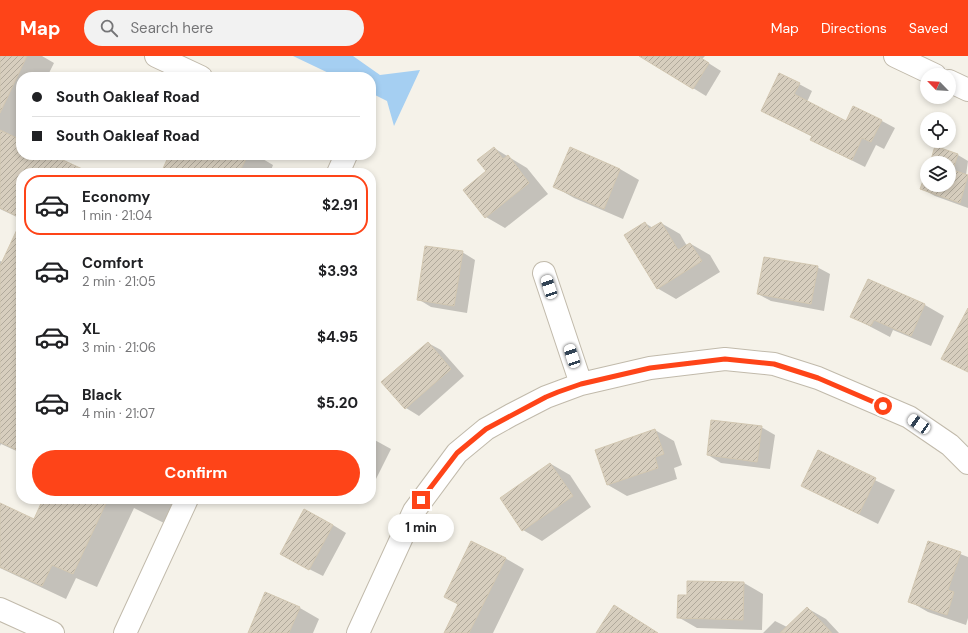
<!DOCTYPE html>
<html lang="en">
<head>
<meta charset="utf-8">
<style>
	:root { --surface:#fff; --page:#f2f2f2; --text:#202124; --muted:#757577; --line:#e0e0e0; --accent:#fe4418 }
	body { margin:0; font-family:"DM Sans",sans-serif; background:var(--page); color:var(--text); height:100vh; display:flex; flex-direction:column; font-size:15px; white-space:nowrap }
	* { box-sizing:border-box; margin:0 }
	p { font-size:13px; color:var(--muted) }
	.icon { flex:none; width:22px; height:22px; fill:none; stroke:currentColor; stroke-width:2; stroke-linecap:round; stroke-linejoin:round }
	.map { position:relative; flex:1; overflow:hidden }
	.side { position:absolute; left:16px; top:112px; width:360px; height:336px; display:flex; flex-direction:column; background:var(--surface); border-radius:16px; box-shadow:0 2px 6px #0003 }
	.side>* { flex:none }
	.banner { position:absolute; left:16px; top:16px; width:360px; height:88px; border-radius:16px; box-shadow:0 2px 6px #0003; display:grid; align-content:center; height:88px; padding:0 16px; background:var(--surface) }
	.needle { width:26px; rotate:295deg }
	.tools { position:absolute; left:920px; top:12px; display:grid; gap:8px }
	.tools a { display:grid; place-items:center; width:36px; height:36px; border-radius:50%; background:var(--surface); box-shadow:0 2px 6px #0003; font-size:20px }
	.end { position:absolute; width:18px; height:18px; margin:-9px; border:5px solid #fe4418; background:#fff; box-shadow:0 0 0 2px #fff }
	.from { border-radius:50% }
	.bubble { position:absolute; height:28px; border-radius:14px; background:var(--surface); box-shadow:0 2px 6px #0003; font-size:13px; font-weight:700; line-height:28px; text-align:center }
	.car { position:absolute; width:12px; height:24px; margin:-12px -6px; border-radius:5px; box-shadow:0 0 3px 1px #0007; background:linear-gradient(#fff 24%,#345 0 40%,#fff 0 76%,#345 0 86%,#fff 0) }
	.banner b { display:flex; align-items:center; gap:14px; height:38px; font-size:15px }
	.banner b+b { border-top:1px solid var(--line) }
	.banner i { width:10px; height:10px; background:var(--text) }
	ul { padding:7px 0 0; list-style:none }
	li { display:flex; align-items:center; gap:12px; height:60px; margin:0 8px 6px; padding:0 8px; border:2px solid transparent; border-radius:16px }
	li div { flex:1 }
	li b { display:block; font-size:15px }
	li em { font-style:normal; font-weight:700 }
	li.selected { border-color:var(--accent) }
	li>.icon { width:36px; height:36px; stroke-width:1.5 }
	.action { display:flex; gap:8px; margin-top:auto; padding:8px 16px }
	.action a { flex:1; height:46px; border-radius:24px; background:var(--accent); color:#fff; font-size:16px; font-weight:700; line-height:46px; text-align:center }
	header { display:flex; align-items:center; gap:24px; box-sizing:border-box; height:56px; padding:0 20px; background:var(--accent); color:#fff }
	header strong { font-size:19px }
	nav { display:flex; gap:22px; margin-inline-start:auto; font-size:14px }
	.search { width:280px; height:36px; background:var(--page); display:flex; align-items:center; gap:10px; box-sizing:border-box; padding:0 14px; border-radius:22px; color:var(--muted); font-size:15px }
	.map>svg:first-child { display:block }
</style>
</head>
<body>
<header>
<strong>Map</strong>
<div class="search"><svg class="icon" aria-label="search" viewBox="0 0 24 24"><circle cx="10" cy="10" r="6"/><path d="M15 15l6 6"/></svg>Search here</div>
<nav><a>Map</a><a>Directions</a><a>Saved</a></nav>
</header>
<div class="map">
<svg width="968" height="577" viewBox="0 0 968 577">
	<defs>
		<pattern id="building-hatch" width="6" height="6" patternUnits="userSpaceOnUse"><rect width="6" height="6" fill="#d7cebe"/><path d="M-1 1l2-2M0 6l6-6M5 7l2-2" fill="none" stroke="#b0a99b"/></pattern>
	</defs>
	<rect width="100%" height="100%" fill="#f5f2e9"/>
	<path fill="#a5cff2" d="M293 0H353L380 19 420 14 394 70 387 45 371 37V21H337Z"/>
	<path fill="#0003" d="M0 0H42L54 7 47 21H21V77L18 84 21 85V99H50L88 117H21V163L0 153Z
		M659 0H705L702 3 721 15 706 40 693 32Z
		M799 28 812 35 807 46 846 67 882 65 895 72 884 93 876 89 865 111 825 91 813 81 762 55Z
		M494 92 527 112 548 138 505 172 486 161 464 134 487 115Z
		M571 93 620 113 639 124 623 163 574 142 555 131Z
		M170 99H256L273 109 270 117H162Z
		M958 99 968 105 966 119 968 120V152L935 140 922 133 927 117V129H949V107H931Z
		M21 167V397L1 388 0 390V205L3 206Z
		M645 167 653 172 661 167 680 178 687 190 691 188 710 199 720 216 676 243 657 232Z
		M462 196 475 204 467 257 431 251 418 243Z
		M817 211 830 218 824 255 771 245 758 238Z
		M868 224 925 249 944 260 931 290 893 274 890 281 852 261Z
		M428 287 441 294 464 320 419 360 406 352Z
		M761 371 775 379 770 413 721 407 708 399Z
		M655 374 674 385 682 409 674 412 677 423 627 440 608 429Z
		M371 382 391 393 371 433Z
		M818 396 895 434 878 468 802 430Z
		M551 408 570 419 591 451 542 485 523 474Z
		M44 443H177L166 468 134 452 97 531 76 522 66 543 0 512V448L34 464Z
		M333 469 346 477 323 520 295 506Z
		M929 486 968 501V562L966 569 928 556 909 545Z
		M505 502 524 513 493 577H445Z
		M688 526 744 527 763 538 762 574 697 572 678 561 688 540Z
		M266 537 300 552 319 563 313 577H249Z
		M807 552 826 563 839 577H763L775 565 787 571Z"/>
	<path fill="url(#building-hatch)" stroke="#d2c7b1" d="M0 0H27L0 57Z
		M639 0H698L709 7 693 33Z
		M779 17 800 27 794 38 846 65 853 50 882 64 871 86 862 82 852 104 810 84 812 80 761 55Z
		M0 74 21 84V99H52L91 117H21V162L0 152Z
		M935 90 958 98 953 114 968 119 960 147 920 133 927 114V129H949V107H930Z
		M494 91 503 103 508 99 529 127 485 162 463 134 486 115 477 104Z
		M570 91 620 113 604 153 553 131Z
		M169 99H248L239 117H161Z
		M21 165V396L0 386V210Z
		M645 166 649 173 661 166 678 194 690 187 702 205 657 233 624 179Z
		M425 190 463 195 454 250 417 244Z
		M764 201 818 210 811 248 757 238Z
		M868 223 925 248 911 280 874 264 871 270 850 261Z
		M968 252V316L941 303Z
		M428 286 451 313 405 353 381 326Z
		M711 364 762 370 757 406 707 399Z
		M655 373 664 398 655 401 658 412 607 429 595 394Z
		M818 394 876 422 859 458 801 430Z
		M550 407 573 440 522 475 500 442Z
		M43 443H108L73 518 52 509 42 530 0 511V447L34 463Z
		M304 453 333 469 309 514 280 498Z
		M471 485 506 502 469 577H444L458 548 444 541Z
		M928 485 961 496 948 534 954 536 947 559 908 546Z
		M687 525 744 526 743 564 677 562 678 539H687Z
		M265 536 300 551 289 577H248Z
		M614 549 658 577H596Z
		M807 551 832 577H780Z"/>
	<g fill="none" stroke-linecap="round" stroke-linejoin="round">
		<g stroke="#c1baab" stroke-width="24">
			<path id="minor" d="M156 0 201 21
				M895 0 935 19
				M949 25 968 34
				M338 117 346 99
				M544 217 581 328
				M0 553 53 577
				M125 577 187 443
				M358 577 414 455 457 397 486 373 511 359 546 341 581 328 650 312 725 303 774 308 818 322 909 361 950 389 968 407"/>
		</g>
		<use href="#minor" stroke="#fff" stroke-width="22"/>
	</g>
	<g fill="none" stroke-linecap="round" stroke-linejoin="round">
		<path stroke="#fe4418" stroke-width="5" d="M421 444 457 397 486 373 546 341 558 336 581 328 650 312 725 303 774 308 818 322 883 350"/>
	</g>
</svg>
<div class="tools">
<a><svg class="needle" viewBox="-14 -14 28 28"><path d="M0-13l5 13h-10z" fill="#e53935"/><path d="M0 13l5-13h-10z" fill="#757577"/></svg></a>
<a><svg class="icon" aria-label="locate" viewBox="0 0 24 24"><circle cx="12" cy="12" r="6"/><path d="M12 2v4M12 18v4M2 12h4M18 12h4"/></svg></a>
<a><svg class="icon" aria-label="layers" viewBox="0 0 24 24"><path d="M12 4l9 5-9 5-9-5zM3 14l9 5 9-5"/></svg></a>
</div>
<i class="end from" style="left:883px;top:350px"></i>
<i class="end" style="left:421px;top:444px"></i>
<div class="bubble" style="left:388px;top:458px;width:66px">1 min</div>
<i class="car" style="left:549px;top:231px;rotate:342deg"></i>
<i class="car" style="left:572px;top:300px;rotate:342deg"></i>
<i class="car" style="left:919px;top:368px;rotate:304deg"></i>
<div class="banner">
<b><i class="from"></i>South Oakleaf Road</b>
<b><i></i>South Oakleaf Road</b>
</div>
<section class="side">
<ul>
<li class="selected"><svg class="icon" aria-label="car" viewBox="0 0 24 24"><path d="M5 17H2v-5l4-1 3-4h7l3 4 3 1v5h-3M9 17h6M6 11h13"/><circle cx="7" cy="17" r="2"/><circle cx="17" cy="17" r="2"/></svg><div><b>Economy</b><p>1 min · 21:04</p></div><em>$2.91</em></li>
<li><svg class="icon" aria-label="car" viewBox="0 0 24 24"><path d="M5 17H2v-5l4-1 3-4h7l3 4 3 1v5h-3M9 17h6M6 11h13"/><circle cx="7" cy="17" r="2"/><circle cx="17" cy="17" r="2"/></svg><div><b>Comfort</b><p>2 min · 21:05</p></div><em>$3.93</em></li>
<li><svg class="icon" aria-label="car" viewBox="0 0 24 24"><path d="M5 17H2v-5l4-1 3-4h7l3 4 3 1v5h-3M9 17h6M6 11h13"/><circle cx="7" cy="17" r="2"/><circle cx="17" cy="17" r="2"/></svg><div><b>XL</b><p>3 min · 21:06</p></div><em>$4.95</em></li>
<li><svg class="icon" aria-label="car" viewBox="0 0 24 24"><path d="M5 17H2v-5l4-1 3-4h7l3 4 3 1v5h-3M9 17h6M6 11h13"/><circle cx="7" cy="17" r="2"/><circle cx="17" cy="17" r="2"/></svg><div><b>Black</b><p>4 min · 21:07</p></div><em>$5.20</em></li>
</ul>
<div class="action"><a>Confirm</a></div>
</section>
</div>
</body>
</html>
